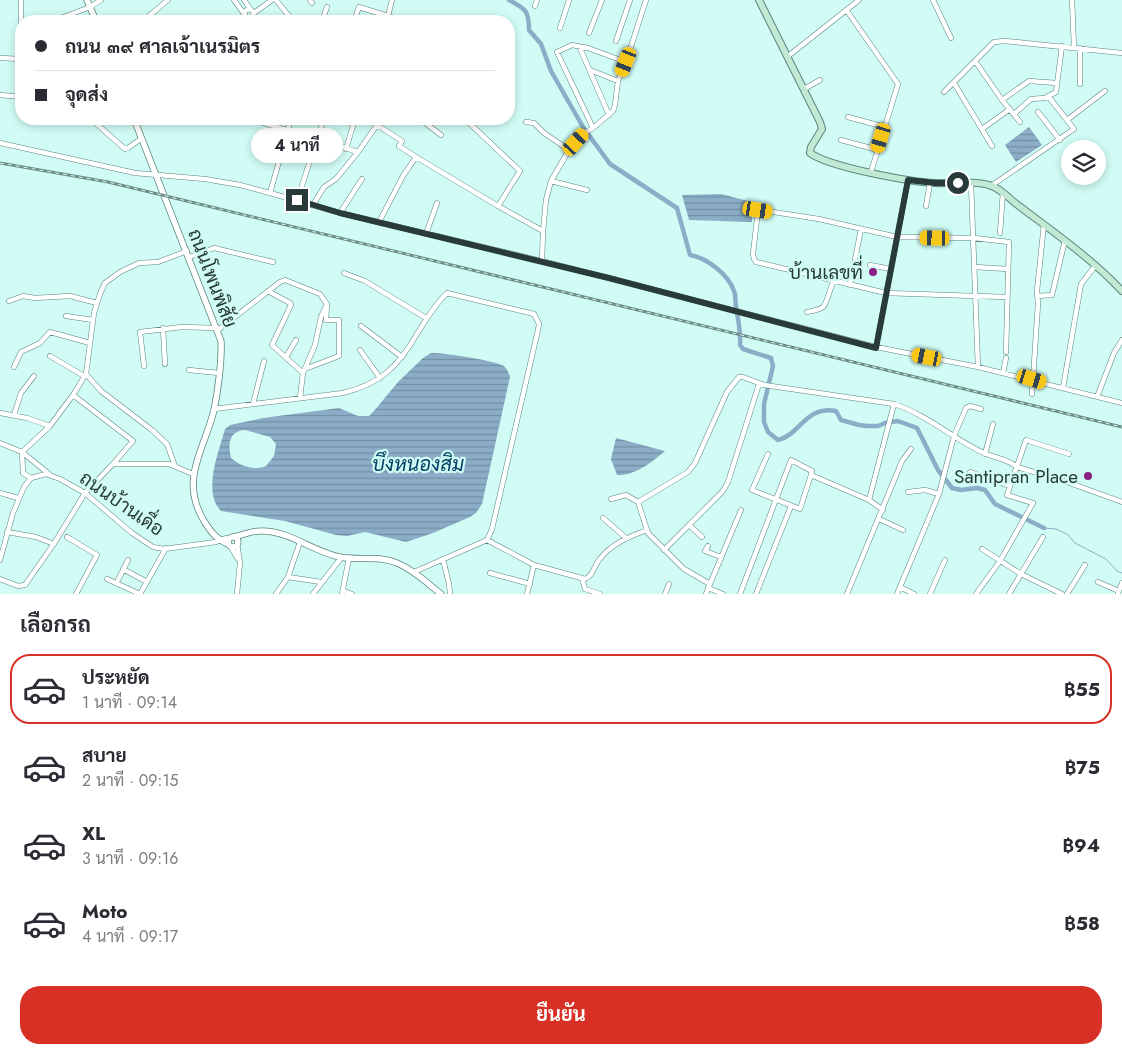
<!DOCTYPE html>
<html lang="th">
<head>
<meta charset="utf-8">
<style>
	:root { --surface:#fff; --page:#f2f2f3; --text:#2b2b33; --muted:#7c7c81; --line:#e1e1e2; --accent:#d93025 }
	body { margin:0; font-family:Jost,Sarabun,sans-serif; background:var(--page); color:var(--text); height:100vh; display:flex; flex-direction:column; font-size:19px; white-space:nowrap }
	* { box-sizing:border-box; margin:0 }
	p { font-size:16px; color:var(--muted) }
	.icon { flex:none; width:28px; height:28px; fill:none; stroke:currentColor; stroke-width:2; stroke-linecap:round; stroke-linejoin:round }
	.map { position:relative; height:594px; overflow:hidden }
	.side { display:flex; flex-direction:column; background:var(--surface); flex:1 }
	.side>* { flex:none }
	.guide { position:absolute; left:15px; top:15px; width:500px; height:110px; border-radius:20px; box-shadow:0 2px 8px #0003; display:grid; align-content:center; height:110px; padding:0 20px; background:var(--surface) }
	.fabs { position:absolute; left:1061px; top:140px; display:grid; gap:10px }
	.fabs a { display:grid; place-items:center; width:45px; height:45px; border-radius:50%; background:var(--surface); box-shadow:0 2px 8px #0003; font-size:25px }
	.end { position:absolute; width:22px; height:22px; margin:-11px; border:6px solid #293b38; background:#fff; box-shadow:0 0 0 2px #fff }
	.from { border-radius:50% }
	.bubble { position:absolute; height:35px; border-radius:18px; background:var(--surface); box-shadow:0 2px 8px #0003; font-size:16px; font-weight:700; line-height:35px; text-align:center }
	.car { position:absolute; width:15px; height:30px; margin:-15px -8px; border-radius:6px; box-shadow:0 0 4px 1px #0007; background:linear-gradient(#f5c518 24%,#345 0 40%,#f5c518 0 76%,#345 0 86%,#f5c518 0) }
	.guide b { display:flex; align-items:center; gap:18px; height:48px; font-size:19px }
	.guide b+b { border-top:1px solid var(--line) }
	.guide i { width:12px; height:12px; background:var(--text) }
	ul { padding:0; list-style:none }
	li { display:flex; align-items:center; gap:15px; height:70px; margin:0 10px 8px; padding:0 10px; border:2px solid transparent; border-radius:20px }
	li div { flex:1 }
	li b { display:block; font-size:19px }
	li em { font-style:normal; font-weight:700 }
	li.active { border-color:var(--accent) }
	li>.icon { width:45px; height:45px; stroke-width:1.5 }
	h2 { padding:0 20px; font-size:22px; line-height:60px }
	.cta { display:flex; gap:10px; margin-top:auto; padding:10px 20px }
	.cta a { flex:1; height:58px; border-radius:20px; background:var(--accent); color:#fff; font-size:20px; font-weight:700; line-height:58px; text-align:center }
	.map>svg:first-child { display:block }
</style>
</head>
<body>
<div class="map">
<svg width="1122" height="594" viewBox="0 0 1122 594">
	<defs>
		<pattern id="water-rules" width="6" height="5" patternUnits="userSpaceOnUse" patternTransform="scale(1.25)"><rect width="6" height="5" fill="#8cadc8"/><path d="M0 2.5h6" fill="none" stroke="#728ea3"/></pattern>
	</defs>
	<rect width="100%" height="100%" fill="#d0fcf5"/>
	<path fill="url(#water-rules)" fill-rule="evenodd" d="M1029 127 1042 145 1016 162 1005 145Z
		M721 194 752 202V222L689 220 682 195Z
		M431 353C441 352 497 361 504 366 507 369 509 373 510 377L482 504 476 513 470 517 433 533 406 542 365 532 347 536 336 535 285 521 221 511C202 492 219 451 225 429L230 425 263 418 339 408 358 416H369L374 411 398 382 423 358ZM245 430 270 437 276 444 274 456 266 466C254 471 240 466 231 458 228 445 228 431 245 430Z
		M616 438 665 451C652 462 635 476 617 475L611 459Z"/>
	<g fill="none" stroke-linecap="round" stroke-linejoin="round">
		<path stroke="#8cadc8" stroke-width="1" d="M1044 528 1056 529 1067 534 1075 543 1106 559 1117 571 1122 573"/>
		<path stroke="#8cadc8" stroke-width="4.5" d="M509 0C526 9 529 11 529 30L541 44 551 71 583 127 610 164 677 208 690 255C707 258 728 274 734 291 736 295 735 301 736 306 738 321 741 330 740 345L743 349 771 358 773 366 764 404V422L768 432 778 440C800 435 806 405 836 411L841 420 859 425 867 426H878L885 423 898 421 917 428 938 470 952 488 961 490 977 488 985 490 995 504 1044 528"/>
		<g stroke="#5b837d" stroke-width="5.5">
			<path id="minor" d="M21 0V41
				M234 0 245 15
				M244 0 251 10
				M276 0 293 21
				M310 0 312 3
				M933 0 951 38
				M1072 0 1074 47
				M535 6 537 0
				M244.5 14a4.5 4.5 0 1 1 9 0a4.5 4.5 0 1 1-9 0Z
				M847 11 898 84 871 172
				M254 13 272 0
				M53 21 90 7 101 0
				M143 21 168 0
				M322 21 327 7
				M354 21 359 7 388 16 392 0
				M386 21 388 16 404 21
				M560 28 569 0
				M589 33 602 0
				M616 41 630 0
				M579 46 609 115
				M787 57 859 0
				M0 58 21 59
				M975 61 1002 100 1020 122
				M590 70 618 81
				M954 83 992 146
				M1080 84V48
				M804 89 820 80
				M944 92 994 42 1005 41 1122 53
				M0 95 21 97
				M1002 100 1029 81 1057 83
				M1038 112 1060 140
				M1014 114 1031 99 1045 98 1056 92 1062 46
				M848 117 885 127
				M91 119 125 149 128 148 142 138
				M250 119 317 139 324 119
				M420 119 441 135
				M1067 120 1105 91
				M526 122 534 123 544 133 569 150 551 181
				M136 123 149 119
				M377 125 402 141 399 146 416 157 403 176 379 222
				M593 128 557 52 572 45 588 48 626 62
				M982 129 1010 109
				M841 140 878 150
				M0 143 135 173 205 179 240 185 270 193 291 119
				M346 149 355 119
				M569 150 583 134 593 128 613 111 615 105 618 81 627 59 646 0
				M358 152 377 125 380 119
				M416 157 498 206 520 171 465 119
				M971 183 978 367
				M991 186 1074 129 1048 96
				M270 193 340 213 362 179
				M297 201 317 139 358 152 336 179 324 187 313 205
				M926 206 930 183
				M754 209 819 219 897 237 974 238 1009 242 1006 352
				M758 210 753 254 754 259 756 262 886 293 1006 297
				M340 213 542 261 543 231 498 206
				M543 231 546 200 551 181 587 190
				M1000 233 1003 192
				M426 234 437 203
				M189 257 214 248 273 262
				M542 261 876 347 978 367 1122 403
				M870 265 891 269
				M975 267 1008 269
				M344 273 365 281 426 318
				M850 285 861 229
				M268 291 290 303 291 305 272 345 303 373
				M1037 296 1052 295 1065 240
				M9 301 23 296 35 298 70 296 97 303
				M807 312C812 311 819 310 823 307 827 304 830 287 834 281
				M66 316 93 320
				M361 326 402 357
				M163 328 165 364
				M218 330 280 282 285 280 320 294 327 304 326 320H339V356L305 369
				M876 347 908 180
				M360 350 380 378
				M50 356 84 376
				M286 357 296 340
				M144 366 140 332 182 327 217 328
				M14 367 21 352 40 343 50 332 90 343
				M189 370 219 373
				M1003 373 1006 358
				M1063 388 1081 284 1095 266
				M1032 394 1038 304 1037 291 1044 224
				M73 395 133 441 113 464
				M1097 397 1114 353 1122 340
				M300 398 303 373 315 345 321 317 326 306
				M253 404 264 361
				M214 409 343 393C380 384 398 367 417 334 426 320 434 305 447 293L534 314 539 324 538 330 492 529 487 540
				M0 413 27 418 50 426
				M14 415 21 393 34 376
				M0 443 22 452 49 474
				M768 454 752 490 800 509 811 475
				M985 454 993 424
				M175 466 167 444 152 430 101 391 86 374 94 313 100 294 105 283 120 272 139 263 158 262 187 251
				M970 472 1010 486
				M31 478 23 473 22 452 50 426 73 395 86 374
				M908 492 925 490 939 494
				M0 493 18 498
				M611 499 626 495 638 502
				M869 500 894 404
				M638 502 688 472 695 463 727 392 739 377H743L764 385 894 404C928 415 953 439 984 453 995 458 1008 459 1017 467L1064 481 1122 502
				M638 502 648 533 684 569 710 584 706 594
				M603 518 626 538
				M879 519 903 530
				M689 525 702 537
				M7 532 36 537 54 544
				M67 537 97 555 76 594
				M708 546 705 551 721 557
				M231 547 238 559
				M982 549 1021 574 1062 594
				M664 550 723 491 728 482 759 384
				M443 559 449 584 450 594
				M0 560 13 513 24 487 31 478 46 474 60 479 85 493 132 533 153 547 164 549 216 542 226 538
				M534 565 585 579C593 576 594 566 599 560 611 544 628 537 647 530
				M123 569 147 582
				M414 572 487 540 534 565 527 594
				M490 573 530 584
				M288 577 321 582
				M582 578 585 589 600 594
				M0 579 18 586 25 585 55 542 85 493 113 464H169L193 474
				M107 579 140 594
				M118 580 128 560
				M1098 582 1119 591
				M710 584 741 510
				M900 587 914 594
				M708 588 723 594
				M344 591 352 594
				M1118 593 1122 583
				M140 594 166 548
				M237 594 240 563 237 543
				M276 594 288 577 300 542
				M313 594 341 558
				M342 594 349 558
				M665 594 669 584
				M740 594 791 460 812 471 811 475 869 500 883 510
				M756 594 791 506
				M847 594 902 461 911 449
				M897 594 939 494 954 436 966 408 970 406 981 409
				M930 594 945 560
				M976 594 1000 561 1033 503 1007 495 1026 440 1069 454
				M1009 594 1043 537
				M1067 594 1085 565"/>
		</g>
		<g stroke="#5b837d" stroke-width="7">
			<path id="tertiary" d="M87 0 96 21
				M134 119 221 341C222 360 218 391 214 410 204 451 179 479 204 521 211 532 216 539 228 544
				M234 537C243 535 251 531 260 531 289 530 313 552 340 557 359 561 379 555 397 563 414 570 427 583 441 594
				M228 542a5 5 0 1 1 10 0a5 5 0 1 1-10 0Z"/>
		</g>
		<g stroke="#5b837d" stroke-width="8">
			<path id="secondary" d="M759 0 820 122 822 129 811 147 810 153C829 167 910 182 935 183 953 184 971 180 989 185 1001 188 1009 199 1019 206 1055 233 1092 259 1122 291"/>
		</g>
		<use href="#minor" stroke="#fff" stroke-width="4.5"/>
		<use href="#tertiary" stroke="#fff" stroke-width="5.5"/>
		<use href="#secondary" stroke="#c1e9d4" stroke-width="6"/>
		<g stroke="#6f8c87" stroke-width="3">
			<path id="rail" d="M0 163 108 182 1122 427"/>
		</g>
		<use href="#rail" stroke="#d0fcf5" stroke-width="1" stroke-dasharray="4" stroke-linecap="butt"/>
	</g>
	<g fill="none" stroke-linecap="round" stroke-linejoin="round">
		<path stroke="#293b38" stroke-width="6" d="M297 200 340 213 609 278 876 348 908 180 935 183H958"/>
	</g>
	<g fill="#8a1e83" stroke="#d0fcf5" stroke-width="2">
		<circle cx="873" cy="272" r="5"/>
		<circle cx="1088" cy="476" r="5"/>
	</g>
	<g text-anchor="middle" stroke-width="4.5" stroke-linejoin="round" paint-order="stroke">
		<g font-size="19" fill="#293b38" stroke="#d0fcf5" text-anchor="end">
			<text x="863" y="279">บ้านเลขที่</text>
			<text x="1078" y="483">Santipran Place</text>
		</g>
		<g font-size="19" fill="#293b38" stroke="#d0fcf5">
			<text transform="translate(213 278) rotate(69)" y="7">ถนนโพนพิสัย</text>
			<text transform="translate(122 503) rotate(35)" y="7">ถนนบ้านเดื่อ</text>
		</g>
		<g font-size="20" font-style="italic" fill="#044064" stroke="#d0fcf5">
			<text x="418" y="471">บึงหนองสิม</text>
		</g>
	</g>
</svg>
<div class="fabs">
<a><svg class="icon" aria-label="layers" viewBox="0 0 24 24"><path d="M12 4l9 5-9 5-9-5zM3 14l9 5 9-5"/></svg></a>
</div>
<i class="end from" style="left:958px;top:183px"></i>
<i class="end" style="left:297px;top:200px"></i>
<div class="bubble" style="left:251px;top:128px;width:92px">4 นาที</div>
<i class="car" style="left:626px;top:62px;rotate:202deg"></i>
<i class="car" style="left:881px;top:138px;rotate:197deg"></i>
<i class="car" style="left:576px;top:142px;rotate:42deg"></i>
<i class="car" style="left:758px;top:210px;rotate:99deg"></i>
<i class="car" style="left:935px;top:238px;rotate:271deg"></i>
<i class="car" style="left:927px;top:357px;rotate:281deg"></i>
<i class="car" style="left:1032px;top:379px;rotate:107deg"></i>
<div class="guide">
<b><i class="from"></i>ถนน ๓๙ ศาลเจ้าเนรมิตร</b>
<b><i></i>จุดส่ง</b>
</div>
</div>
<section class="side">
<h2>เลือกรถ</h2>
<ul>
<li class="active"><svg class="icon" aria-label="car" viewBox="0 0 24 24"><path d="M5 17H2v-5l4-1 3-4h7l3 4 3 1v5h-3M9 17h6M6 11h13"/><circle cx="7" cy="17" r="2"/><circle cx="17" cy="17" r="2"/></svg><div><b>ประหยัด</b><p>1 นาที · 09:14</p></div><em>฿55</em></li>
<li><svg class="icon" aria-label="car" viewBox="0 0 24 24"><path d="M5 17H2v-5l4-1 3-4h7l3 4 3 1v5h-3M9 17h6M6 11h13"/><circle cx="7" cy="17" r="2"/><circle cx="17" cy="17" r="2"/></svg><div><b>สบาย</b><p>2 นาที · 09:15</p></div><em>฿75</em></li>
<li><svg class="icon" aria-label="car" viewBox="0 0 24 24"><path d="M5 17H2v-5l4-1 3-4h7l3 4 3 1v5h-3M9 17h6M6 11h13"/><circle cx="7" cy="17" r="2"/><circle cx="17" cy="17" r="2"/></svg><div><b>XL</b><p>3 นาที · 09:16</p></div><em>฿94</em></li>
<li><svg class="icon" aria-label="car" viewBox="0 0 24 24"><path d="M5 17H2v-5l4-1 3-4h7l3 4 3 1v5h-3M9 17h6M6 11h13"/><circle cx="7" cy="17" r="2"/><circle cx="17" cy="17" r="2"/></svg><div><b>Moto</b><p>4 นาที · 09:17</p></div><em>฿58</em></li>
</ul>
<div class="cta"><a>ยืนยัน</a></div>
</section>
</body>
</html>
